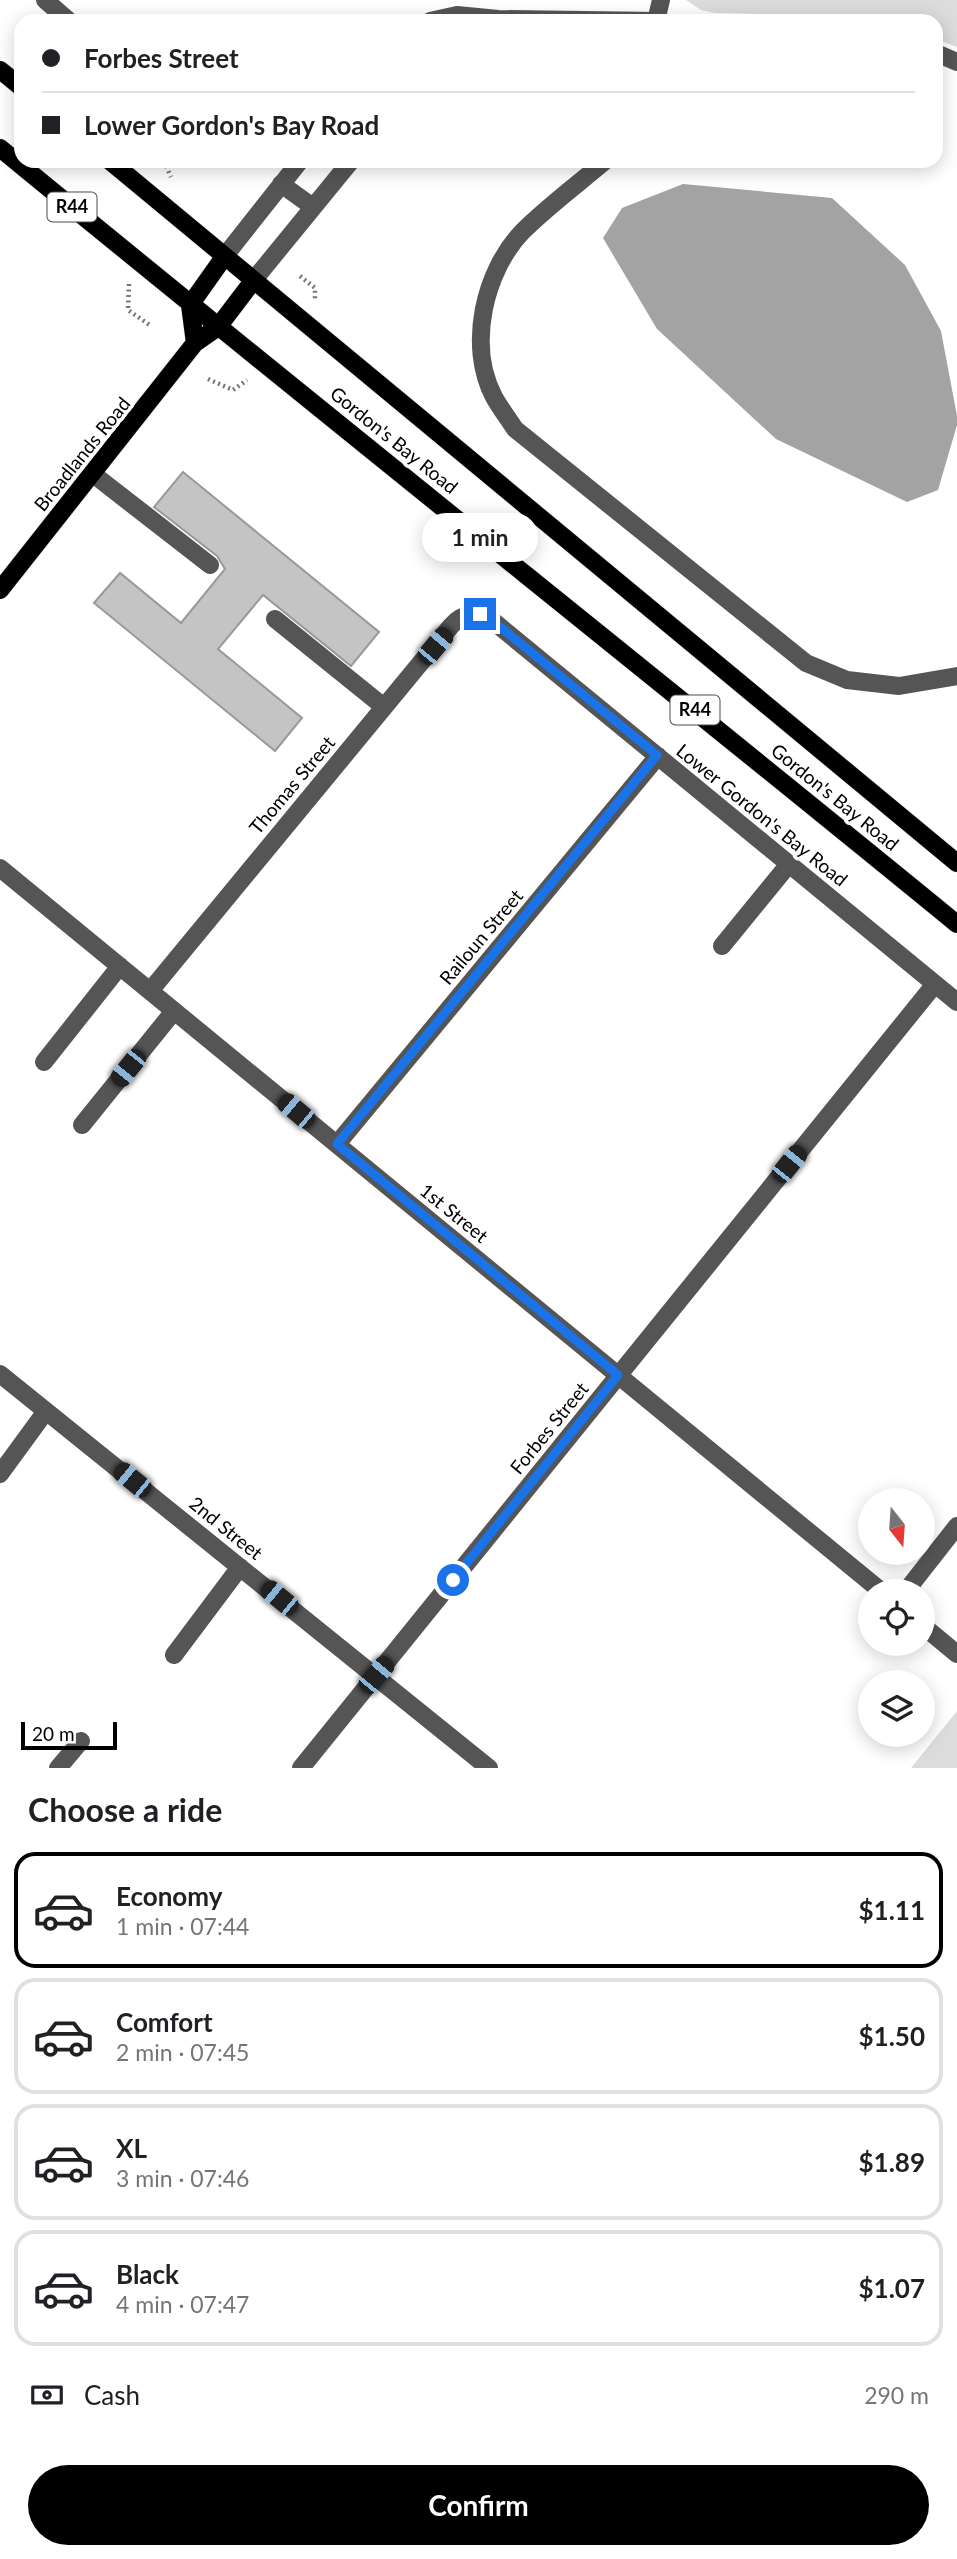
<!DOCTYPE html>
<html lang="en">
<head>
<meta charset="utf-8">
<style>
	:root { --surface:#fff; --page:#f6f6f6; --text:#202124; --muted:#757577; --line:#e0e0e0; --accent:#000 }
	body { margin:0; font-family:Lato,sans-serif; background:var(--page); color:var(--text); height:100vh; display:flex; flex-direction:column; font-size:26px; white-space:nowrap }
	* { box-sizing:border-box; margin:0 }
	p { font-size:23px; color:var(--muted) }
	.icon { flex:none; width:38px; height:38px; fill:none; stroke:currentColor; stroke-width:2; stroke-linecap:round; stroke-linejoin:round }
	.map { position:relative; height:1768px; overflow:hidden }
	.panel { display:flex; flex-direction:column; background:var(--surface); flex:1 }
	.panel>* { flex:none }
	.guide { position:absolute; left:14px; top:14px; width:929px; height:154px; border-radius:21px; box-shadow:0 4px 18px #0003; display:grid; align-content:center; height:154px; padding:0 28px; background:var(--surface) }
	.needle { width:46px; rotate:163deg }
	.controls { position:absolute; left:858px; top:1488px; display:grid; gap:14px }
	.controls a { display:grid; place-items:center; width:77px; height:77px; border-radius:50%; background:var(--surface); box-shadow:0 4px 18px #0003; font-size:35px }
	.scale { position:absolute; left:21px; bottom:18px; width:96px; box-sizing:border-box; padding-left:7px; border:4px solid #000; border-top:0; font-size:19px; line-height:24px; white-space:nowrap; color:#000; -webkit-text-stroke:5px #fff; paint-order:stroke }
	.end { position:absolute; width:32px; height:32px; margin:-16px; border:9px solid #1a73e8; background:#fff; box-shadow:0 0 0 4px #fff }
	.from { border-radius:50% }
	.bubble { position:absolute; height:49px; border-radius:24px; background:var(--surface); box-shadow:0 4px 18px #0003; font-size:23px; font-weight:700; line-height:49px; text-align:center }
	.car { position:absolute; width:21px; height:42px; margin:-21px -10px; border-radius:9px; box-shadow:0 0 5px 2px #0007; background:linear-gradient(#222 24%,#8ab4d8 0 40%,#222 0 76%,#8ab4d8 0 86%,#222 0) }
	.guide b { display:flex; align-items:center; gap:24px; height:66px; font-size:26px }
	.guide b+b { border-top:2px solid var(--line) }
	.guide i { width:18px; height:18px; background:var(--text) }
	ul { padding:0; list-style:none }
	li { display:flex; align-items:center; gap:21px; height:116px; margin:0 14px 10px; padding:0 14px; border:4px solid var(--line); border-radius:21px }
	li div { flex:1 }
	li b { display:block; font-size:26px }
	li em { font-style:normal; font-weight:700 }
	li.current { border-color:var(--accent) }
	li>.icon { width:63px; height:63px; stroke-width:1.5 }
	h2 { padding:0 28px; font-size:32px; line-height:84px }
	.pay { display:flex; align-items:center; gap:18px; height:77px; padding:0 28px; font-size:26px }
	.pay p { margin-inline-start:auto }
	.cta { display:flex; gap:14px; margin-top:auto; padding:14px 28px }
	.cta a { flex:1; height:80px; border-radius:42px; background:var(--accent); color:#fff; font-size:28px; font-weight:700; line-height:80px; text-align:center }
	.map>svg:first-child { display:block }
</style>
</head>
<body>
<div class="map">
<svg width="957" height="1768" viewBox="0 0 957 1768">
	<rect width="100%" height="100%" fill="#fff"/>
	<path fill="#dcdcdc" d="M686 0H957V47L936 39V21H870L814 15 715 13 701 10Z
		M957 1711V1768H911Z"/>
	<path fill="#a3a3a3" d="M683 184 832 198 905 265 941 331 957 416V425L938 490 907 502 776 439 657 329 603 238 622 208Z"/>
	<path fill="#c4c4c4" stroke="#999" stroke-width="2" d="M183 472 379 632 351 666 263 595 218 649 302 718 275 751 94 603 120 573 181 623 225 569 217 556 154 507Z"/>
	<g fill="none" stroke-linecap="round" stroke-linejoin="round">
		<g stroke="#dbdbdb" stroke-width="19">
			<path id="major" d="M0 70 21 87
				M0 148C317 409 639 664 957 924
				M110 161 957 863
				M190 305 224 257
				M190 305 195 343
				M0 590 195 343 218 327 253 281"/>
		</g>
		<path stroke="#777" stroke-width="4.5" stroke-dasharray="2 3.5" stroke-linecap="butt" d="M164 161 171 177
			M300 276 315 288V299
			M129 284 128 310 151 326
			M208 379 233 390 247 380"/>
		<path stroke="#555" stroke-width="18" d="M45 0 69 21
			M430 21 457 15 498 19 659 21
			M656 21 661 0
			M936 53 957 62
			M605 161C578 184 548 206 523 231 484 271 467 346 494 397 500 408 508 418 515 429L806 663 847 680 899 686 957 676
			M281 184 313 207
			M224 257 300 161
			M253 281 351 161
			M93 474 210 565
			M275 619 384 707
			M0 868 881 1591
			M722 946 789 864
			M150 991 451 626C463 612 478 611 493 621L957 1002
			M44 1062 120 966
			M82 1125 174 1011
			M337 1144 658 756
			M0 1374 489 1768
			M0 1474 46 1411
			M906 1591 957 1526
			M922 1625 957 1654
			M174 1655 240 1567
			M58 1768 81 1741
			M301 1768 935 984"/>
		<use href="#major" stroke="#000" stroke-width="18"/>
	</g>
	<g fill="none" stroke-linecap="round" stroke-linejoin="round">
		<path stroke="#1a73e8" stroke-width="9" d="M453 1580 618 1375 337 1144 657 755 493 621 480 614"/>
	</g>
	<g text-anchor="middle" stroke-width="7" stroke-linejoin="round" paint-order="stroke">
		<g fill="#fff" stroke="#4c4c4c" stroke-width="2">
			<rect x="47.5" y="192.5" width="49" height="29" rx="5"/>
			<rect x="670.5" y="695.5" width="49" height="29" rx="5"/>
		</g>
		<g font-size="18" font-weight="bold" fill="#000">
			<text x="72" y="213">R44</text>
			<text x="695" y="716">R44</text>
		</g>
		<g font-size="19" fill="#000" stroke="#fff">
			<text transform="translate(394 440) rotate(39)" y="7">Gordon's Bay Road</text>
			<text transform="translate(82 454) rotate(-51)" y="7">Broadlands Road</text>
			<text transform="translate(292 785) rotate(-50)" y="7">Thomas Street</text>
			<text transform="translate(835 797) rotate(39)" y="7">Gordon's Bay Road</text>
			<text transform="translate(762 815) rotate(39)" y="7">Lower Gordon's Bay Road</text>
			<text transform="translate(481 937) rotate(-50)" y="7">Railoun Street</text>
			<text transform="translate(454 1213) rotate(39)" y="7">1st Street</text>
			<text transform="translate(549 1428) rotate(-51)" y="7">Forbes Street</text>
			<text transform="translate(226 1528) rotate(39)" y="7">2nd Street</text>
		</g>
	</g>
</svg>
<div class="controls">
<a><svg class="needle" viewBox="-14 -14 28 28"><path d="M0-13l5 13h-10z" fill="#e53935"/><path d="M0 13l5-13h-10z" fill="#757577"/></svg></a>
<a><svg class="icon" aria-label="locate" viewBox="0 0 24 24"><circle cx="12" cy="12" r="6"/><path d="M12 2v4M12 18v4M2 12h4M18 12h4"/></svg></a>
<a><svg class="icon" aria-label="layers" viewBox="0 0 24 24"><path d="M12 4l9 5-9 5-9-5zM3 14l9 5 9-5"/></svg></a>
</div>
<div class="scale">20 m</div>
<i class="end from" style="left:453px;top:1580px"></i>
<i class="end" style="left:480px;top:614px"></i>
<div class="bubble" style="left:422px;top:513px;width:116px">1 min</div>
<i class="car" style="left:435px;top:646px;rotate:40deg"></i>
<i class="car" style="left:128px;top:1068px;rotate:219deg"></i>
<i class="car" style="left:296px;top:1111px;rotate:310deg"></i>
<i class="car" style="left:789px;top:1164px;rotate:39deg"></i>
<i class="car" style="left:132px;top:1480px;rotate:309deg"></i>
<i class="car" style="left:279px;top:1598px;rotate:309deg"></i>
<i class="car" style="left:376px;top:1675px;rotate:40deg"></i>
<div class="guide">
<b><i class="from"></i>Forbes Street</b>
<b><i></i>Lower Gordon's Bay Road</b>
</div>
</div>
<section class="panel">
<h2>Choose a ride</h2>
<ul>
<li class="current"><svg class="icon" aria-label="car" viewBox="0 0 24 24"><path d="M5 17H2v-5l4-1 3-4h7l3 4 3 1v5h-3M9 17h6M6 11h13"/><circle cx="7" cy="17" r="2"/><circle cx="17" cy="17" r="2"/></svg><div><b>Economy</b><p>1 min · 07:44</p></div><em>$1.11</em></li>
<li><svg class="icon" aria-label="car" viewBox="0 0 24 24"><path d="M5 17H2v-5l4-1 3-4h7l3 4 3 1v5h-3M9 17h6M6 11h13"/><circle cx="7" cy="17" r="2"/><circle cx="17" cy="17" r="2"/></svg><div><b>Comfort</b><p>2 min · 07:45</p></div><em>$1.50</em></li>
<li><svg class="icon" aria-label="car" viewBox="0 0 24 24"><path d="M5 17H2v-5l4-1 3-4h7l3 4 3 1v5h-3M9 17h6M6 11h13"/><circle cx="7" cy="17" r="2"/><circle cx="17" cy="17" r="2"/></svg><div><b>XL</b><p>3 min · 07:46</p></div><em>$1.89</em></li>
<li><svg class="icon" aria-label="car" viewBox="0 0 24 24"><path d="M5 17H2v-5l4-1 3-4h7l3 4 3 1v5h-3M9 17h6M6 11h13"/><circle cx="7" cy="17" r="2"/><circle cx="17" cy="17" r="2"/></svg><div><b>Black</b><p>4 min · 07:47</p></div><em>$1.07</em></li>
</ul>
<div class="pay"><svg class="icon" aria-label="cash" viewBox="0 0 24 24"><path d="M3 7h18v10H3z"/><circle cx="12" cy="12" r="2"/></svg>Cash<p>290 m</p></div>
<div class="cta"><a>Confirm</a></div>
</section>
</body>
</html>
